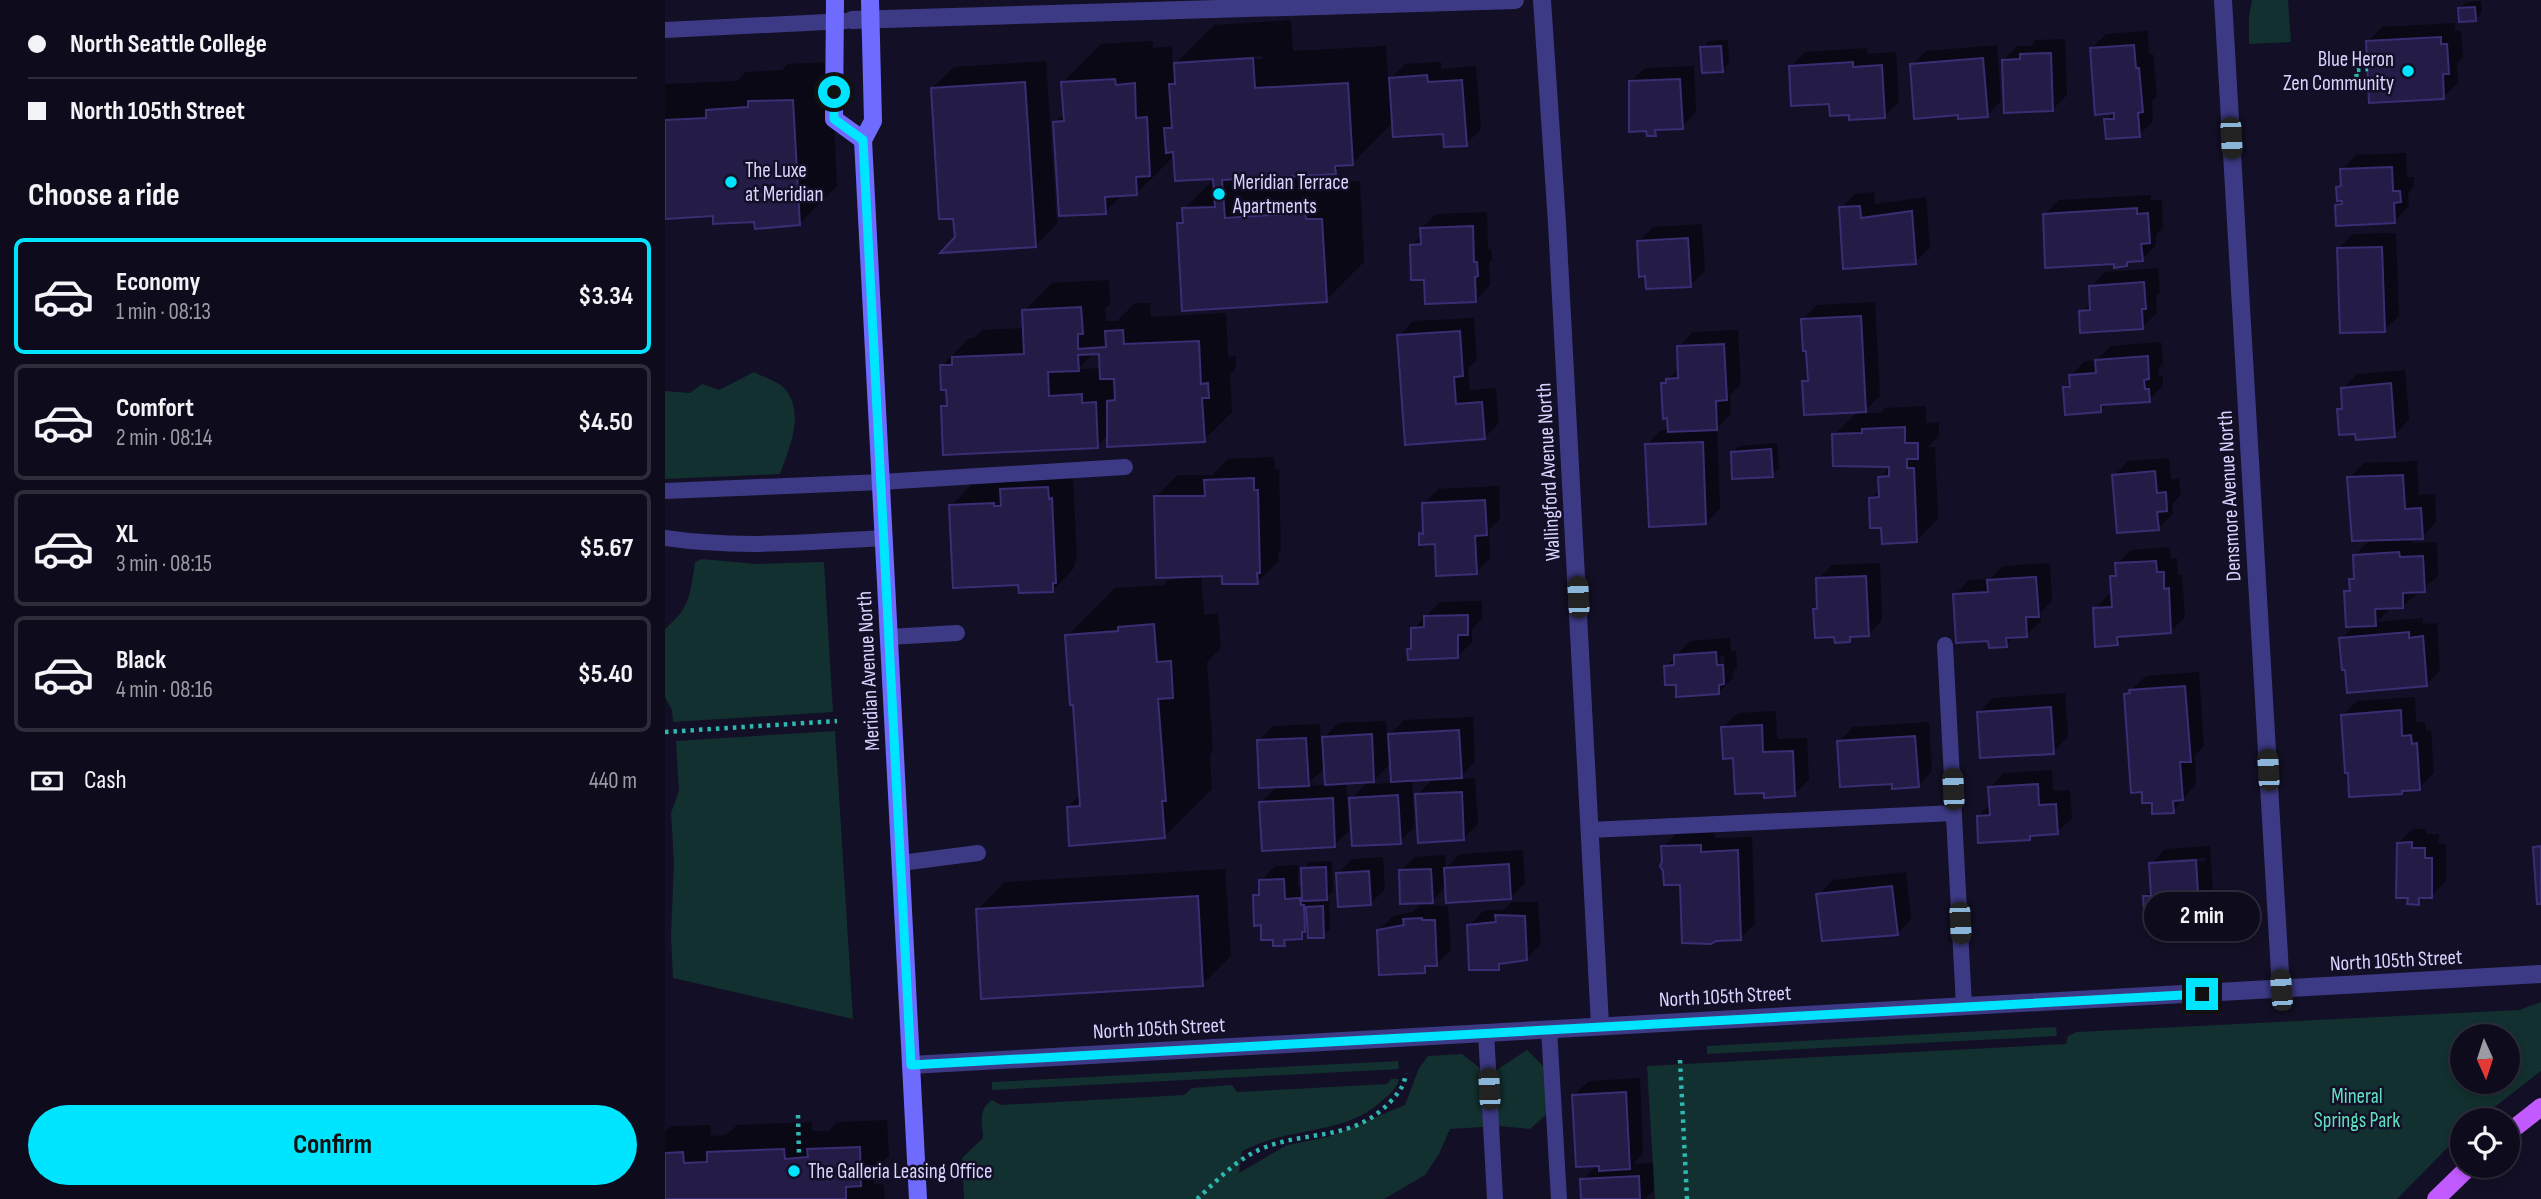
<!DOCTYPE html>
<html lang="en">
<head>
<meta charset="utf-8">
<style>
	:root { --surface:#0e0b1c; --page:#1c1929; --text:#f1f3f6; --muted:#9b9ba3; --line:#2e2b3b; --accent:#00e5ff }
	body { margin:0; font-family:"Sofia Sans Condensed",sans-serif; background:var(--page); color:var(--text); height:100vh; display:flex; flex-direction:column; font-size:26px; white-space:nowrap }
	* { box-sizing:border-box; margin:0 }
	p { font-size:23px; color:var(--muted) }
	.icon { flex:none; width:38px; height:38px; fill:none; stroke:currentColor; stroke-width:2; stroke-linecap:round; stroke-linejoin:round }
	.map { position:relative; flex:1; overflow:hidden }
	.sheet { display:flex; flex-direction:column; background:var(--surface); width:665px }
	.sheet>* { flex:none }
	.guide { display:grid; align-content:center; height:154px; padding:0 28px; background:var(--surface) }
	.needle { width:46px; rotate:177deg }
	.tools { position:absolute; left:1785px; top:1024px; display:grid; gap:14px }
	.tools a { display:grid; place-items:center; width:70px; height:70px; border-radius:50%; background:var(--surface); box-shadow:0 4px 10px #0003,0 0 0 2px var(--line); font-size:35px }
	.end { position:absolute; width:32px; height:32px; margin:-16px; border:9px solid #00e5ff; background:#111; box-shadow:0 0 0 4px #111 }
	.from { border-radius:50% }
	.bubble { position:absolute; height:49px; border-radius:24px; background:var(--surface); box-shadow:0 4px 10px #0003,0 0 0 2px var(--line); font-size:23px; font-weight:700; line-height:49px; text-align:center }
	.car { position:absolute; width:21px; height:42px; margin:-21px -10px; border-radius:9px; box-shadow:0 0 5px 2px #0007; background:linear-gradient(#222 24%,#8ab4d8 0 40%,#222 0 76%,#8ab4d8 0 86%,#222 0) }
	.guide b { display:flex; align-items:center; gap:24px; height:66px; font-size:26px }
	.guide b+b { border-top:2px solid var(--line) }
	.guide i { width:18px; height:18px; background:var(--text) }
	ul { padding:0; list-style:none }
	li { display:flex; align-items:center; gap:21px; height:116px; margin:0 14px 10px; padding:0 14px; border:4px solid var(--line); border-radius:10px }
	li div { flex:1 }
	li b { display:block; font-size:26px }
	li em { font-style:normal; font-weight:700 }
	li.on { border-color:var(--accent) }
	li>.icon { width:63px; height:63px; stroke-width:1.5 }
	h2 { padding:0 28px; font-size:32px; line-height:84px }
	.pay { display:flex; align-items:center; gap:18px; height:77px; padding:0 28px; font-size:26px }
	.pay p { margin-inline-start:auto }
	.button { display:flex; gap:14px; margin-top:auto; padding:14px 28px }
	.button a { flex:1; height:80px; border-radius:42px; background:var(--accent); color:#111; font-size:28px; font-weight:700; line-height:80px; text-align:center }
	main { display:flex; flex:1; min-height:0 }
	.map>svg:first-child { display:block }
</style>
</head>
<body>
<main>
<section class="sheet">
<div class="guide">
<b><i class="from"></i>North Seattle College</b>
<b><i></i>North 105th Street</b>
</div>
<h2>Choose a ride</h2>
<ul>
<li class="on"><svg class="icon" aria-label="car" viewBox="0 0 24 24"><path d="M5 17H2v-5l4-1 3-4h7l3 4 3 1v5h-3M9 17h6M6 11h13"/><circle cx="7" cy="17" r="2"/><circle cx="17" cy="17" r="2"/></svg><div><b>Economy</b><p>1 min · 08:13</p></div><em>$3.34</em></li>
<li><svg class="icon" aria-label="car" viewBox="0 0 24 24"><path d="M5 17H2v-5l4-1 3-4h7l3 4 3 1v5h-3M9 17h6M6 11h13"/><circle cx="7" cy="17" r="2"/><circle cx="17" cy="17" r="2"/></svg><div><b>Comfort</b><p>2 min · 08:14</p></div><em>$4.50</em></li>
<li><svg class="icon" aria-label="car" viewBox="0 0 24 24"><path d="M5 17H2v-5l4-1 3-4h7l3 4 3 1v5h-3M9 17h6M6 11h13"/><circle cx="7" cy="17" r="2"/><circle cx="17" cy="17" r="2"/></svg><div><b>XL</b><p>3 min · 08:15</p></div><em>$5.67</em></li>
<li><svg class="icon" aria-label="car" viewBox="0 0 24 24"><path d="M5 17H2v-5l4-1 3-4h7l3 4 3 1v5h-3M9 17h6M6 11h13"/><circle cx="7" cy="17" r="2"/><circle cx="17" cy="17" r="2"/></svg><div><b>Black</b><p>4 min · 08:16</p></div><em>$5.40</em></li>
</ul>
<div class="pay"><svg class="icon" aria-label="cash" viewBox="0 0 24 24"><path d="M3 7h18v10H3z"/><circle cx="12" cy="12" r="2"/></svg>Cash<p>440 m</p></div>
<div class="button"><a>Confirm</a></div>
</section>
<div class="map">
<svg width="1876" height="1199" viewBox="0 0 1876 1199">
	<rect width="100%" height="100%" fill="#130f26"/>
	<path fill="#12302f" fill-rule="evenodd" d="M1587 0H1623L1626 42 1584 44V16Z
		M89 372C98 377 112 381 119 388 141 412 124 449 115 474L0 479V391L25 393 37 384 54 390Z
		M37 559 92 564 159 562 168 712 8 722 7 710 0 697V629C26 607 25 594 30 562Z
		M170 731 188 1019 8 978 6 936 9 862 6 813 14 791 11 741Z
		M1876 1002V1071L1813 1120H1797V1133L1732 1199H990L982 1066 1401 1044 1403 1036 1412 1032 1854 1010ZM1797 1036H1843V1082H1797Z
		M1391 1027 1392 1036 1042 1054V1046Z
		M862 1050 890 1078 891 1106 865 1129 834 1126 785 1129 774 1154 760 1175 719 1199H299L297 1158 318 1138C317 1122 313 1110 327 1100L336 1105 519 1095 527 1088 567 1085 572 1092 722 1084 726 1079H734C732 1088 725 1094 718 1100 692 1124 662 1127 629 1134 611 1137 594 1143 577 1151L574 1173 622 1145 663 1137 740 1105 754 1068 763 1056 797 1054 824 1075Z
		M733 1061 734 1069 327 1090V1082Z"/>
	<path fill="#0007" fill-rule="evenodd" d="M1816 1 1817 12 1810 19 1795 8 1802 2Z
		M626 20 628 51 721 46 723 81 740 64 776 62V69L811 66 816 129 801 144 780 132 728 122 687 164H678L670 172 597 176V181L678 176 679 182 695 181 699 262 661 300 513 224 519 218V209L550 178 510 155 471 194H458L440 212 390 122 400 113 398 82 436 44 488 41V48L507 46 508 66 549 25ZM597 56V59L543 62V59Z
		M1790 23V31H1796L1798 58 1792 63 1793 83 1778 97 1703 42 1717 27Z
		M1483 31 1484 54H1488L1492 96 1487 101 1488 121 1474 135 1441 120 1449 112 1426 49 1441 34Z
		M1400 39 1402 95 1388 109 1338 60 1353 46H1366L1371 40Z
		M1063 40 1064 63 1057 70 1037 48 1044 41Z
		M1332 45 1336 101 1322 115 1294 113 1247 65 1261 51Z
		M1202 48V54L1231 52 1234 102 1219 116 1186 114 1126 66 1140 52Z
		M381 61 392 224 370 246 291 238 267 88 289 67Z
		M166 62 172 186 134 224 49 215 0 217V84L72 81 81 72 117 70 123 64Z
		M1029 66 1031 112 1017 127 996 128 990 134 965 82 980 68Z
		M1741 153 1742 177H1749V186L1743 193 1744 206 1729 221 1672 205 1678 199 1673 187 1678 182 1677 170 1691 155Z
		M1209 192 1210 204 1261 197 1265 248 1250 262 1176 208 1190 194Z
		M1486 195V200H1497L1498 227 1491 235V245L1477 260H1466L1461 265 1450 262 1379 215 1394 200Z
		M822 212 823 249H826L827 260 824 263 825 285 811 300 761 278 746 245 757 235V228L771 214Z
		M1037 224 1040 271 1025 285 974 241 988 227Z
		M1731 233 1734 316 1719 330 1673 249 1688 234Z
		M1493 268 1495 292 1491 296 1492 313 1477 327 1416 312 1427 302 1426 287 1440 272Z
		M444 280 445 304 440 309 441 321H452L470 303H485L486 317 561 313 563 357 571 356V368L565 375 567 412 539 440 444 434 432 446 278 407 283 401 277 366 304 338H309L317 330 360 328 359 311 387 283ZM436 352 437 368 413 369 429 353Z
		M1210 302 1215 396 1197 413H1215L1220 408 1261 406V423L1274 422V435L1263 447H1270L1273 519 1251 541 1218 526 1206 498 1215 489V477L1227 465 1169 435 1193 411 1139 382 1144 376 1138 319 1152 305Z
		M809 318 812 360 803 368 805 390 831 388 834 423 819 438 741 443 734 336 748 321Z
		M1073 330 1076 384 1065 395 1066 414 1052 428 1055 508 1041 523 982 445 996 430H1004L998 384 1015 368 1014 347 1028 332Z
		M1496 342 1498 363 1493 368 1494 376 1498 375V385L1484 400 1444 403 1436 410 1400 388 1406 382V375L1420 361 1432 360 1446 346Z
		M1740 370 1744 420 1729 435 1691 432 1674 410 1679 404 1678 388 1692 374Z
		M1112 443 1114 468 1107 475 1067 453 1074 446Z
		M609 457 610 469H614L616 550 613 552 614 561 592 582 559 574 536 575 539 615 553 613 556 648 542 662 548 751 545 755 547 789 499 837 403 807 416 794 402 636 450 588 498 585 503 580 524 578 491 497 512 475H547L563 459Z
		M1504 458 1506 479H1514L1516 495 1507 504 1508 514 1493 528 1449 476 1463 461Z
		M1752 461 1754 495 1770 494 1771 522 1757 537 1748 538V543L1772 542 1773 576 1738 606 1724 607V610L1712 622 1758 618V624L1772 623 1775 670 1761 685 1676 639 1690 625 1681 592 1687 586 1686 580 1691 575 1690 555 1707 538 1684 478 1699 463Z
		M358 468 408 478 412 560 409 563V568L388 590 355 583 286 506 307 484 344 482Z
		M834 486 835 519 824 530 825 558 811 572 772 542 755 534 760 529 759 504 773 489Z
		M1505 547 1506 559 1512 558 1513 575H1517L1520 617 1506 631 1461 634 1452 643 1430 609 1444 594H1448L1447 577 1452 571V564L1466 550Z
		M1215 563 1217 620 1203 635H1189L1184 640 1150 610 1154 606 1153 579 1167 565Z
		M1385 563 1387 601 1375 613 1376 621 1361 635 1350 636 1341 645 1325 639 1290 595 1304 580 1325 579 1338 566Z
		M817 601V619L807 629V642L793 656 744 649 748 646V629L775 602Z
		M1065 638 1066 651H1071L1072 668 1068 673V678L1053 693 1001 667 1025 641ZM1055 656H1059L1060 681H1057Z
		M1534 672 1539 746 1530 755 1531 784 1508 811 1488 801 1461 695 1481 676Z
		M1400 693 1403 737 1388 752 1314 712 1328 698Z
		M1750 697 1751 722H1760L1761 731 1766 730 1769 773 1754 788 1740 789 1736 792 1678 715 1692 701Z
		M1111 711 1112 739 1142 738 1144 780 1129 794 1101 791 1070 757 1058 727 1073 713Z
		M808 717 810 762 793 779 810 778 813 824 798 839 752 795 769 778 747 779 749 827 735 842 686 799 704 781 681 782 684 831 669 845 596 802 613 786 593 741 608 726 655 724 656 741 673 723 721 721 722 738 739 720ZM726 763 727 783 705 784ZM660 767 661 785 641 786Z
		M1264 722 1267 771 1253 786 1228 782 1174 742 1188 727Z
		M1387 770 1388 791 1405 790 1407 818 1392 832 1368 834 1364 838 1313 816 1326 804 1325 788 1339 773Z
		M1748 829H1761V834H1774V844H1781V881L1766 896H1761L1754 903 1744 896 1733 843Z
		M1050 831V838L1087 837 1090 924 1075 938 1017 883 998 847 1013 832Z
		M1545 846 1549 910 1534 924 1479 897 1488 889 1486 864 1500 849ZM1540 858V861L1499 864V860Z
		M858 850 860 883 845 898 781 887 767 901 735 871 750 857 780 855 781 868 795 854Z
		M718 857 720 889 705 904 673 873 687 859Z
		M667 861 668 891 659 900H664L665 929 658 936 644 929 636 937H626L619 944 610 938 597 924 590 896 596 890V881L610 866 633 865V886L638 885 637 869 644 862Z
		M560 869 566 956 538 984 312 910 340 882Z
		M1241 872 1246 919 1232 934 1153 895 1168 880Z
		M847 902H873L876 944 861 959 841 961 834 968 804 926 818 911 840 909Z
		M755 905 783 906 786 950 771 964H766L759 971 714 930 728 916 748 912Z
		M975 1078 978 1153 968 1164 988 1163 989 1190 980 1199H918L917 1180 933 1164 909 1095 924 1081Z
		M222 1120 224 1156 208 1171 209 1184 219 1185 220 1199H0V1131L7 1126 45 1125 46 1136 61 1135 72 1125 147 1122V1131H164L172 1122Z"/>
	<path fill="#241b47" stroke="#3b2d73" stroke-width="2" d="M1810 7 1811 21 1794 22 1793 8Z
		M1776 37V44H1782L1784 74H1778L1779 99 1704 103 1701 41Z
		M1469 45 1471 68H1474L1478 112 1473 113 1475 137 1441 139 1439 119H1449V113L1430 115 1425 48Z
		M1056 46 1058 72 1037 73 1035 47Z
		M1386 53 1388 111 1339 113 1337 60 1355 59V54Z
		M588 58 590 88 683 83 688 165 670 166 671 174 557 180 560 218 640 213 641 219H657L662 302 517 311 512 223H518L517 208 550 207 548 179 510 181 508 152 501 153 499 128H507L504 84H510L509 63Z
		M1318 58 1323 117 1293 119V115L1249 119 1245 64Z
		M1188 62V67L1217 65 1220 118 1184 120V115L1165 116 1164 104 1126 106 1124 66Z
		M762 75 763 82 797 80 802 146 779 147 778 134 728 137 724 78Z
		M450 79 451 85 470 83 471 118 482 117 485 176 471 177 472 195 440 197 441 214 394 216 388 122 399 121 396 82Z
		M1015 79 1018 129 990 130 991 136H982L981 131 964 132V81Z
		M360 82 371 247 275 253 290 237 288 219H274L266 88Z
		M128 100 135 225 90 229 89 222 48 224V216L0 219V120L41 118V110L83 107V101Z
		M1727 167 1728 191H1735L1736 202 1729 203 1730 223 1671 226 1670 205 1677 204V201H1672L1671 187 1676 186 1675 169Z
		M1195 206 1196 218 1247 211 1251 264 1178 269 1174 207Z
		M1472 208V214L1483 213 1485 243 1476 244 1478 261 1462 262V266L1449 268V264L1380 268 1378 214Z
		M808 226 809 262H812L813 276 810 277 811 302 760 304 759 280H746L745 245 756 244 755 228Z
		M1023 238 1026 287 981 289 980 276 974 277 972 241Z
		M1717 247 1720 332 1675 333 1672 248Z
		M1479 282 1481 309H1477L1478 329 1415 333 1414 311 1425 310 1424 286Z
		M416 307 418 334H413V349L441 347 440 331 458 330 459 344 534 341 536 384 543 383 544 398H537L540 442 442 447V401L450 400 449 379H435L434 354 413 355 414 371 383 372 384 396 417 394V403L431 402 433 448 278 455 276 406H282L281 390H276L275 365H287V357L359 354 357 310Z
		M1196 316 1201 412 1139 415 1137 381H1143L1141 351H1138L1136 319Z
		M795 331 798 376 789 377 791 404 817 402 820 439 740 445 732 335Z
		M1059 344 1062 400 1051 401 1052 430 1003 432 1002 418 998 419 996 383H1001V379L1013 378 1012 346Z
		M1483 356 1484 379 1479 380 1480 389H1484L1485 402 1436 405V412L1400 415 1398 387H1405L1404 375 1431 373 1430 360Z
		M1726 383 1730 437 1691 440 1690 434 1674 435 1672 409H1677L1676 388Z
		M1240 427V443H1253V459H1242V468H1249L1252 542 1217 544 1216 528H1205L1204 498 1214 497 1213 477 1224 476V467L1168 466 1167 434 1197 433V429Z
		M1038 442 1041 524 984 527 980 444Z
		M1106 449 1108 477 1067 479 1066 452Z
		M1490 471 1492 493 1501 492 1502 511 1492 512 1494 530 1452 533 1447 475Z
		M1738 475 1740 509 1756 508 1758 539 1687 541 1682 477Z
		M589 478V490H593L595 573H592L593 584H557V576L491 578 489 496H540L539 480Z
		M383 487 384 499 387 498 391 583H388V592L354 593 353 585 288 588 284 505 329 503V506H336L335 489Z
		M820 500 822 535 810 536 812 574 771 576 770 544 754 545V533L758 534 757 503Z
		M1734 552 1735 557 1758 556 1760 592 1738 593V608L1710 609 1711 626 1681 627 1679 591H1685L1684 579H1689L1688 555Z
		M1491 561 1492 572H1499V589L1504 588 1506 633 1452 637 1453 645 1430 647 1428 608 1447 607 1445 576H1451L1450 563Z
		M1201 576 1204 636 1185 637V642L1170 643 1169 637 1150 638 1148 609H1152L1151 578Z
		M1371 577 1374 617H1361L1362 637 1341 638 1342 647 1324 648 1323 641 1291 643 1288 594 1323 592 1322 580Z
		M803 615V635H793V658L743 660 742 649H746V628L759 627V616Z
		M489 624 492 662 506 661 508 698 493 699 501 801H497L500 838 404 846 402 807 415 806 408 705H405L400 635 453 631V627Z
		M1744 632V638L1758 636 1762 686 1682 693 1680 670H1677L1674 638Z
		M1051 652 1052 665H1058L1059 684 1054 685V694L1011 697V685H1000L999 666 1009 665V655Z
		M1520 686 1526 762H1515L1518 800 1508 801 1509 813 1487 814V803H1477V792L1466 793 1459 694 1465 693 1464 690Z
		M1386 707 1389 754 1315 758 1312 712Z
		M1736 710 1737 736 1746 735 1747 744 1752 743 1755 790 1737 791V794L1684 797 1683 773H1680L1676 715Z
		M1097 725 1098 752 1128 751 1130 796 1099 798V793L1070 794 1068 758 1058 759 1056 727Z
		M794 730 797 778 726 782 723 734Z
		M707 734 709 782 660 785 657 737Z
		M1250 736 1254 787 1227 789V784L1175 787 1172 741Z
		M641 738 644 786 594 788 592 740Z
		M1373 784 1374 805 1391 804 1393 834 1365 836V840L1313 843 1312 816 1325 815 1323 787Z
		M797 792 799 840 753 843 750 794Z
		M733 795 736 844 687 846 684 798Z
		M668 798 670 847 597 851 594 802Z
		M1747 842V848H1760V858H1767V898H1754V905L1742 904 1743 898H1731L1732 843Z
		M1036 845V852L1073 850 1076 940 1051 941 1046 944 1017 943 1015 885H999L998 871 995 866 997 861 996 846Z
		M1876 846V904H1872L1868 847Z
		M1531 860 1535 926 1487 929 1486 924H1480L1478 896H1486L1484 863Z
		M844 864 846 899 781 903 779 868Z
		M661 867 662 900 637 901 636 868Z
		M766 869 768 903 735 904 734 870Z
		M704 871 706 905 673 907 671 873Z
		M619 879 620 899 635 898 636 905H639L640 932H637V939L619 940 620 946H608V940H596V925L589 926 588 895H594V880Z
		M1227 886 1233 935 1157 941 1151 894Z
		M533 896 538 986 316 999 311 909Z
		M658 906 659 938H643L641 907Z
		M830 915 860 916 862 960 834 964V970H804L802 925 831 922Z
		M757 918V920H770L772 966H760V973L714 975 712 930 739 925 738 919Z
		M961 1092 965 1169 934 1171V1166L911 1167 907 1095Z
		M195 1147 196 1186 181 1187V1199H0V1153L18 1152 19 1163 42 1162V1152L119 1149 120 1159 143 1157 142 1149Z
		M974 1176 975 1199H916L915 1179Z"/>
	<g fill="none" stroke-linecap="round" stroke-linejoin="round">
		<path stroke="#2fb8b0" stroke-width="4.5" stroke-dasharray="3.5 5" stroke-linecap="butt" d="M1671 83 1692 82 1691 70 1703 69
			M0 732 172 721
			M1015 1060 1022 1199
			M133 1115 134 1156
			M532 1199C552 1181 570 1160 596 1149 642 1129 687 1143 726 1101 735 1091 739 1086 741 1073"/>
		<path stroke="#3d3a85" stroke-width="16" d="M0 30 181 21
			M0 491 216 482 460 467
			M0 538C73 549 146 542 219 538
			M224 637 292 633
			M1280 645 1299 1006
			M925 830 1289 813
			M236 863 313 853
			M884 1029 894 1199
			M821 1032 830 1199"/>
		<path stroke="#3d3a85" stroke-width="18" d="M877 0 892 223 935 1025
			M1558 0 1616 990
			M187 20 850 0
			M246 1065 1876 974"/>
		<path stroke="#6f6bff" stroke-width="18" d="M170 0 169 119 198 140
			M198 140 253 1199
			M198 140 208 121 205 0"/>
		<path stroke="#c25bff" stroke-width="18" d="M1843 1133 1876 1107
			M1771 1199 1805 1166"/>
	</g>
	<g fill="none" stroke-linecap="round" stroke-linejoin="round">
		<path stroke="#00e5ff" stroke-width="9" d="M169 92V119L198 140 246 1065 1537 994"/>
	</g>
	<g fill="#00e5ff" stroke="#130f26" stroke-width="2.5">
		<circle cx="1743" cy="71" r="7"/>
		<circle cx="66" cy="182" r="7"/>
		<circle cx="554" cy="194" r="7"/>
		<circle cx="129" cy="1171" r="7"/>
	</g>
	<g text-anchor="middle" stroke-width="5" stroke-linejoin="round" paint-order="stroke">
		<g font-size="21" fill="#d9d4ff" stroke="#130f26" text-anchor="start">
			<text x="1729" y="66" text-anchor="end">Blue Heron<tspan x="1729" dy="24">Zen Community</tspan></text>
			<text x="80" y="177">The Luxe<tspan x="80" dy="24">at Meridian</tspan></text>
			<text x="568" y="189">Meridian Terrace<tspan x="568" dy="24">Apartments</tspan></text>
			<text x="143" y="1178">The Galleria Leasing Office</text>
		</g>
		<g font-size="21" fill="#d9d4ff" stroke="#130f26">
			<text transform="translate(883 472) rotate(-93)" y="7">Wallingford Avenue North</text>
			<text transform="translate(1564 496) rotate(-93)" y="7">Densmore Avenue North</text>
			<text transform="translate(203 671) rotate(-93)" y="7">Meridian Avenue North</text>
			<text transform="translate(1731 960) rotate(-3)" y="7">North 105th Street</text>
			<text transform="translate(1060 996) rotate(-3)" y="7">North 105th Street</text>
			<text transform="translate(494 1028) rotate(-3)" y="7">North 105th Street</text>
		</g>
		<g font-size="21" fill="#5fe0c0" stroke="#130f26">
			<text x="1692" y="1103">Mineral<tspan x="1692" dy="24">Springs Park</tspan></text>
		</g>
	</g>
</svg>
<div class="tools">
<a><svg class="needle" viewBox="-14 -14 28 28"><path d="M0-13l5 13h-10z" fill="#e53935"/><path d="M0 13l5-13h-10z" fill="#9b9ba3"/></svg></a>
<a><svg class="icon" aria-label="locate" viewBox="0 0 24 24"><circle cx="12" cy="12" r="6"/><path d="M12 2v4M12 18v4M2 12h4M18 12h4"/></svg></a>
</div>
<i class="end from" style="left:169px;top:92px"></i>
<i class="end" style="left:1537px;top:994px"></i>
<div class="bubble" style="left:1479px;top:892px;width:116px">2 min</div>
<i class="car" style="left:1566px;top:138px;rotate:177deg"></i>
<i class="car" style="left:913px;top:597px;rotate:357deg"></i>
<i class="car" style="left:1603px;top:770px;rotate:357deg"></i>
<i class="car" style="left:1288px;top:789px;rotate:357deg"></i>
<i class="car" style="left:1295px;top:923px;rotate:177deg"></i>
<i class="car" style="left:1616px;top:990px;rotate:356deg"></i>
<i class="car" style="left:824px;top:1089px;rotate:357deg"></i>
</div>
</main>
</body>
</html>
